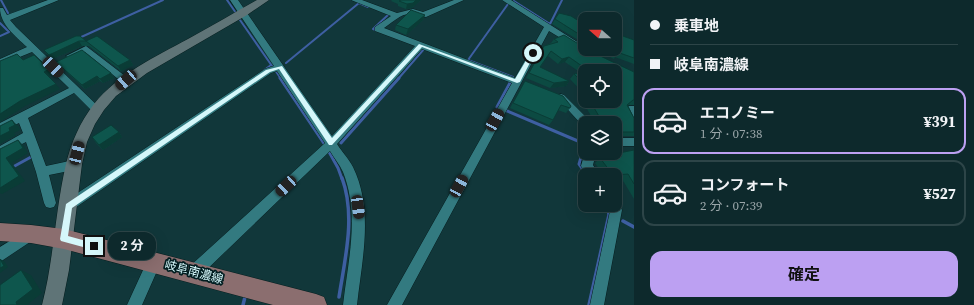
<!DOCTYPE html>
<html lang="ja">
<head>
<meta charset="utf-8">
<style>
	:root { --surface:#0d292c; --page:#163134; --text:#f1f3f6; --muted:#9aa6a9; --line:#2d4548; --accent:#bca0f2 }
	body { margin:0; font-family:"Source Serif 4","Noto Sans JP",serif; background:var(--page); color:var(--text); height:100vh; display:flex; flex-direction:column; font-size:15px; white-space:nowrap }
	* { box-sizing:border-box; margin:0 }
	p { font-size:13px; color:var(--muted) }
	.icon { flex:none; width:22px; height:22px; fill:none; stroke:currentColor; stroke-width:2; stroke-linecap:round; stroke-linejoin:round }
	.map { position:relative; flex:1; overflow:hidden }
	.details { display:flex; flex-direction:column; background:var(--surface); width:340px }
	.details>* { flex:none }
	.top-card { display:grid; align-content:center; height:88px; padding:0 16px; background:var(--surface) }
	.needle { width:26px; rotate:291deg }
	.fabs { position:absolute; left:578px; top:12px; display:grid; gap:8px }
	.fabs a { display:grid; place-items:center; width:44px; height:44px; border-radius:8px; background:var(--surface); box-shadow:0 4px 16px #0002,0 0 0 1px var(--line); font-size:20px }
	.end { position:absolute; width:18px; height:18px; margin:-9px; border:5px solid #d5f7fa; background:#111; box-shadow:0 0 0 2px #111 }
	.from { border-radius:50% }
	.bubble { position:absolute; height:28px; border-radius:12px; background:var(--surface); box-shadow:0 4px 16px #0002,0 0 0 1px var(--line); font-size:13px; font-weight:700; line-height:28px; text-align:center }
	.car { position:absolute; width:12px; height:24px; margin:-12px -6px; border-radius:5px; box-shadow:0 0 3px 1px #0007; background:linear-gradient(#222 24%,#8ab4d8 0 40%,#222 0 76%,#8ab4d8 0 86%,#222 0) }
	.top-card b { display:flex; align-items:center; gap:14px; height:38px; font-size:15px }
	.top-card b+b { border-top:1px solid var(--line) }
	.top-card i { width:10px; height:10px; background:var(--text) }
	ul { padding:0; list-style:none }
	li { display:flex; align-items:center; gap:12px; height:66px; margin:0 8px 6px; padding:0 8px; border:2px solid var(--line); border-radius:12px }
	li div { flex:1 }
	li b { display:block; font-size:15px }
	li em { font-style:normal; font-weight:700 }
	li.current { border-color:var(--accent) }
	li>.icon { width:36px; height:36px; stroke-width:1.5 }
	.action { display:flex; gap:8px; margin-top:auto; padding:8px 16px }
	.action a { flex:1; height:46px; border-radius:12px; background:var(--accent); color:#111; font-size:16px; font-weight:700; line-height:46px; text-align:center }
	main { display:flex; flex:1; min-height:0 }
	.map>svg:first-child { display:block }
</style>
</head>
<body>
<main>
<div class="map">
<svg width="634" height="305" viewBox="0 0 634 305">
	<rect width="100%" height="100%" fill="#11373a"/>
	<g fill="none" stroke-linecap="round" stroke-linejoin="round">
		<path stroke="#3e5fa2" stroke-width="2" d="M1 0 8 13
			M227 0 236 13
			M514 1 550 24 562 0
			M508 4 468 60 513 77
			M240 20 272 66
			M0 23 9 32 0 36
			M378 31 373 29 389 14
			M79 38 163 0
			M286 63 359 3 368 7
			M275 70 281 79
			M263 71 271 65
			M398 79 424 49"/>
		<path stroke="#3e5fa2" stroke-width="3" d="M280 78 325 145
			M497 107 511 81
			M505 110 585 144 579 164 587 175
			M341 143 399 78
			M328 150 338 168 342 179
			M11 168 31 157"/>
		<path stroke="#3e5fa2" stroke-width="3.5" d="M623 221 634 227
			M339 297C345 258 356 216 342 178
			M243 305 245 297
			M589 305 609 215 608 205"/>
		<g stroke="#061d1e" stroke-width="1">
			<path id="street" d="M48 0H59L10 20 16 27 102 110 101 112H93L74 93 28 118 46 166 74 160 78 162 80 165 78 168 74 170 49 175 56 203 54 207 50 208 46 207 44 203 36 172 26 142 0 155V146L23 133 19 123 0 132V123L69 88 32 52 0 65V59L27 47C15 36 0 24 0 8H3L7 15Z
				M230 0H238L332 136 415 46 375 31V27L391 16 351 0H362L397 13 413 9 423 12 454 0H464L426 17C420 17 418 14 413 14 402 12 392 23 384 28L515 78 544 27 502 0H511L579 43 575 45H572L549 31 402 305H387L512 83 422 49 337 144C342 152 349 159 353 167 374 210 362 260 357 305H343C348 261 360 215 343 172 340 165 334 158 330 151L199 277 194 279 189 277 187 272 189 267 325 143 277 71 271 73 72 210 68 211 64 210 62 206 64 202 265 69 274 66Z
				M86 46 129 79 131 81 129 83H123L85 52 70 59 66 56Z
				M561 94 564 95 592 123H585V126H583L558 99 556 97 558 95Z
				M629 106H634V123L630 122 624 110Z
				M615 138H634V146H615Z
				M585 152 596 153 593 165 599 175H587L581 166Z
				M615 200 617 201 622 210 604 305H590L610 211 607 205H615Z
				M31 228 36 230 38 234 36 238 0 262V247Z
				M154 255 159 257 161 262 142 305H127L149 257Z"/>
		</g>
		<g stroke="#061d1e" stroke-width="1">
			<path id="secondary" d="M257 0H269L247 15 147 73 116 96 104 110 95 124 87 142 82 164 69 270 62 305H42C54 259 55 211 66 164 71 143 80 122 94 104 118 74 155 57 188 39 212 26 234 13 257 0Z"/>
		</g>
		<g stroke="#061d1e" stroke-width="1">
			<path id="primary" d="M0 223 31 225 64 229 316 294 324 297 327 305H273L64 249 31 243 0 241Z"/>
		</g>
		<use href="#street" fill="#337a80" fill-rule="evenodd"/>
		<use href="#secondary" fill="#5f7477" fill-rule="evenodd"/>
		<use href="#primary" fill="#8b6e6f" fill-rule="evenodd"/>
	</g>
	<path fill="#0c4a42" d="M392 0H421L412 8 406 9 398 6V4L391 1Z
		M559 13 585 25V44L552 24Z
		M425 15 423 20 406 35 395 30 396 25Z
		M620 35 634 40V64L615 57 614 59 594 49H615V44L616 40Z
		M76 36 130 60 133 65 121 71 89 46H82L52 59 47 54 44 50Z
		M554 39 596 54 634 72V105H628L634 118V136H615V123H595L582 100 585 97V101H615V71H585V95L570 79 574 74 581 73 565 62 558 64 548 56 540 68 569 81 566 86 550 88 526 78 544 46 551 43Z
		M56 62 111 73 114 78 103 83 100 81 85 89 60 66Z
		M525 81 570 108 566 113 558 110 553 120 549 125 510 108Z
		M119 132 122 137 103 150 96 143 92 137Z
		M634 150V199L622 179 615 180V175H603L595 163 600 158 615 157 619 153Z"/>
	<path fill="#0a3c36" d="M416 0H421L412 8 406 9 407 4Z
		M425 15 423 20 406 35 408 29Z
		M79 41 82 46 52 59 49 55Z
		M569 57 565 62 558 64 562 59Z
		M130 60 133 65 121 71 118 66Z
		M49 69 53 74 48 77 44 72Z
		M111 73 114 78 103 83 100 79Z
		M97 76 100 81 85 89 82 85Z
		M569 81 566 86 550 88 554 83Z
		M56 84 60 89 25 106 0 122V114L20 101Z
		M12 120 19 127 20 130 14 133 16 135 0 144V136L9 128Z
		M119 132 122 137 103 150 99 145Z
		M18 140 23 145 28 153 12 163 25 181 2 194 0 193V188L6 158Z
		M0 259 4 261 8 267 0 273Z
		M21 270 31 275 42 293 27 305H17L16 302Z"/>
	<path fill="#0e564d" stroke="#0a3c36" d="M401 0H416L413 3 407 4 399 1Z
		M411 10 425 15 408 29 396 25Z
		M559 13 571 16 585 25V38L555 19Z
		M564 35 585 48V49H587L596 54 634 72V100H633L627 105 634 118V132H621L616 125H615V123H603L590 101H615V71H589L569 57 562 59 551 51 540 67 569 81 554 83 529 73 544 46 558 42 554 39Z
		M620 35 634 40V58L614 51 618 54 608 49H612L614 51Z
		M76 36H80L86 41 97 36 130 60 118 66 86 41H79L49 55 44 50Z
		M82 50 111 73 100 79 97 76 82 85 56 62Z
		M17 54 23 60 34 55 49 69 44 72 56 84 20 101 0 114V61Z
		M585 72V85L574 74Z
		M525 81 563 96 571 106 570 108 561 105 553 120 513 103Z
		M12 120 15 125 9 128 10 131 0 136V126Z
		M111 125 119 132 99 145 92 137Z
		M18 140 23 148 6 158 19 176 0 188V149Z
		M634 150V184L628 174 615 175H613L600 158 622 156 619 153Z
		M0 259 4 266 0 268Z
		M21 270 33 289 16 302 17 305H0V285Z"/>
	<path fill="#d5f7fa" d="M419 44 515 79 531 52 535 53 520 82 517 83 422 47 332 145H329L279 69 270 72 72 208 68 236 97 244V249L94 250 61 241 60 239 66 204 266 70 282 66 332 138Z"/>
	<g text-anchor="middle" stroke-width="3.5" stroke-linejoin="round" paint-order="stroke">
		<g font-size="12" fill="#d5f7fa" stroke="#011d20">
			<text transform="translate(194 272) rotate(15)" y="4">岐阜南濃線</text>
		</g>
	</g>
</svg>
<div class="fabs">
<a><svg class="needle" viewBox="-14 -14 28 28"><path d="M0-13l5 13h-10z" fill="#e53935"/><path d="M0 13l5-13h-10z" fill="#9aa6a9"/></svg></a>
<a><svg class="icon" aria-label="locate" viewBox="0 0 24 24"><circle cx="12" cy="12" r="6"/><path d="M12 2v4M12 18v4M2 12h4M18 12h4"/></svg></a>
<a><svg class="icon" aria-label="layers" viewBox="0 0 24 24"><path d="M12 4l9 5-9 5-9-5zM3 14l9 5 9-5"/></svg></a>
<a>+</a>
</div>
<i class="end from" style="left:533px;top:53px"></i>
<i class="end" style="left:94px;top:246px"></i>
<div class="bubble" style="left:108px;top:232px;width:48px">2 分</div>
<i class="car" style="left:53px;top:67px;rotate:134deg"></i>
<i class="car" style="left:126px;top:80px;rotate:229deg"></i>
<i class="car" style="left:495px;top:120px;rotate:29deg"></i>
<i class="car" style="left:77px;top:153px;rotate:14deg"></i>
<i class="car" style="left:286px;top:186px;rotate:227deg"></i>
<i class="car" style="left:459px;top:186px;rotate:29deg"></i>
<i class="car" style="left:358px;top:207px;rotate:172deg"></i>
</div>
<section class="details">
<div class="top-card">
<b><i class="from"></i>乗車地</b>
<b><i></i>岐阜南濃線</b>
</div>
<ul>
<li class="current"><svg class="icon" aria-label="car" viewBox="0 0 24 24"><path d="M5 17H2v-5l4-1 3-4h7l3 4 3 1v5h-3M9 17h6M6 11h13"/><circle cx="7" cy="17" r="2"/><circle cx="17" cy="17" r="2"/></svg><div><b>エコノミー</b><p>1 分 · 07:38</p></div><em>¥391</em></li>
<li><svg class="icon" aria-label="car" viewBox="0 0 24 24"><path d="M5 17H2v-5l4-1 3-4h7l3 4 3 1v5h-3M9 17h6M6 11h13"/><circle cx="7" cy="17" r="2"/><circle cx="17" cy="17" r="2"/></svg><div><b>コンフォート</b><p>2 分 · 07:39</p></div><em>¥527</em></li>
</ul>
<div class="action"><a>確定</a></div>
</section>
</main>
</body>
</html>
